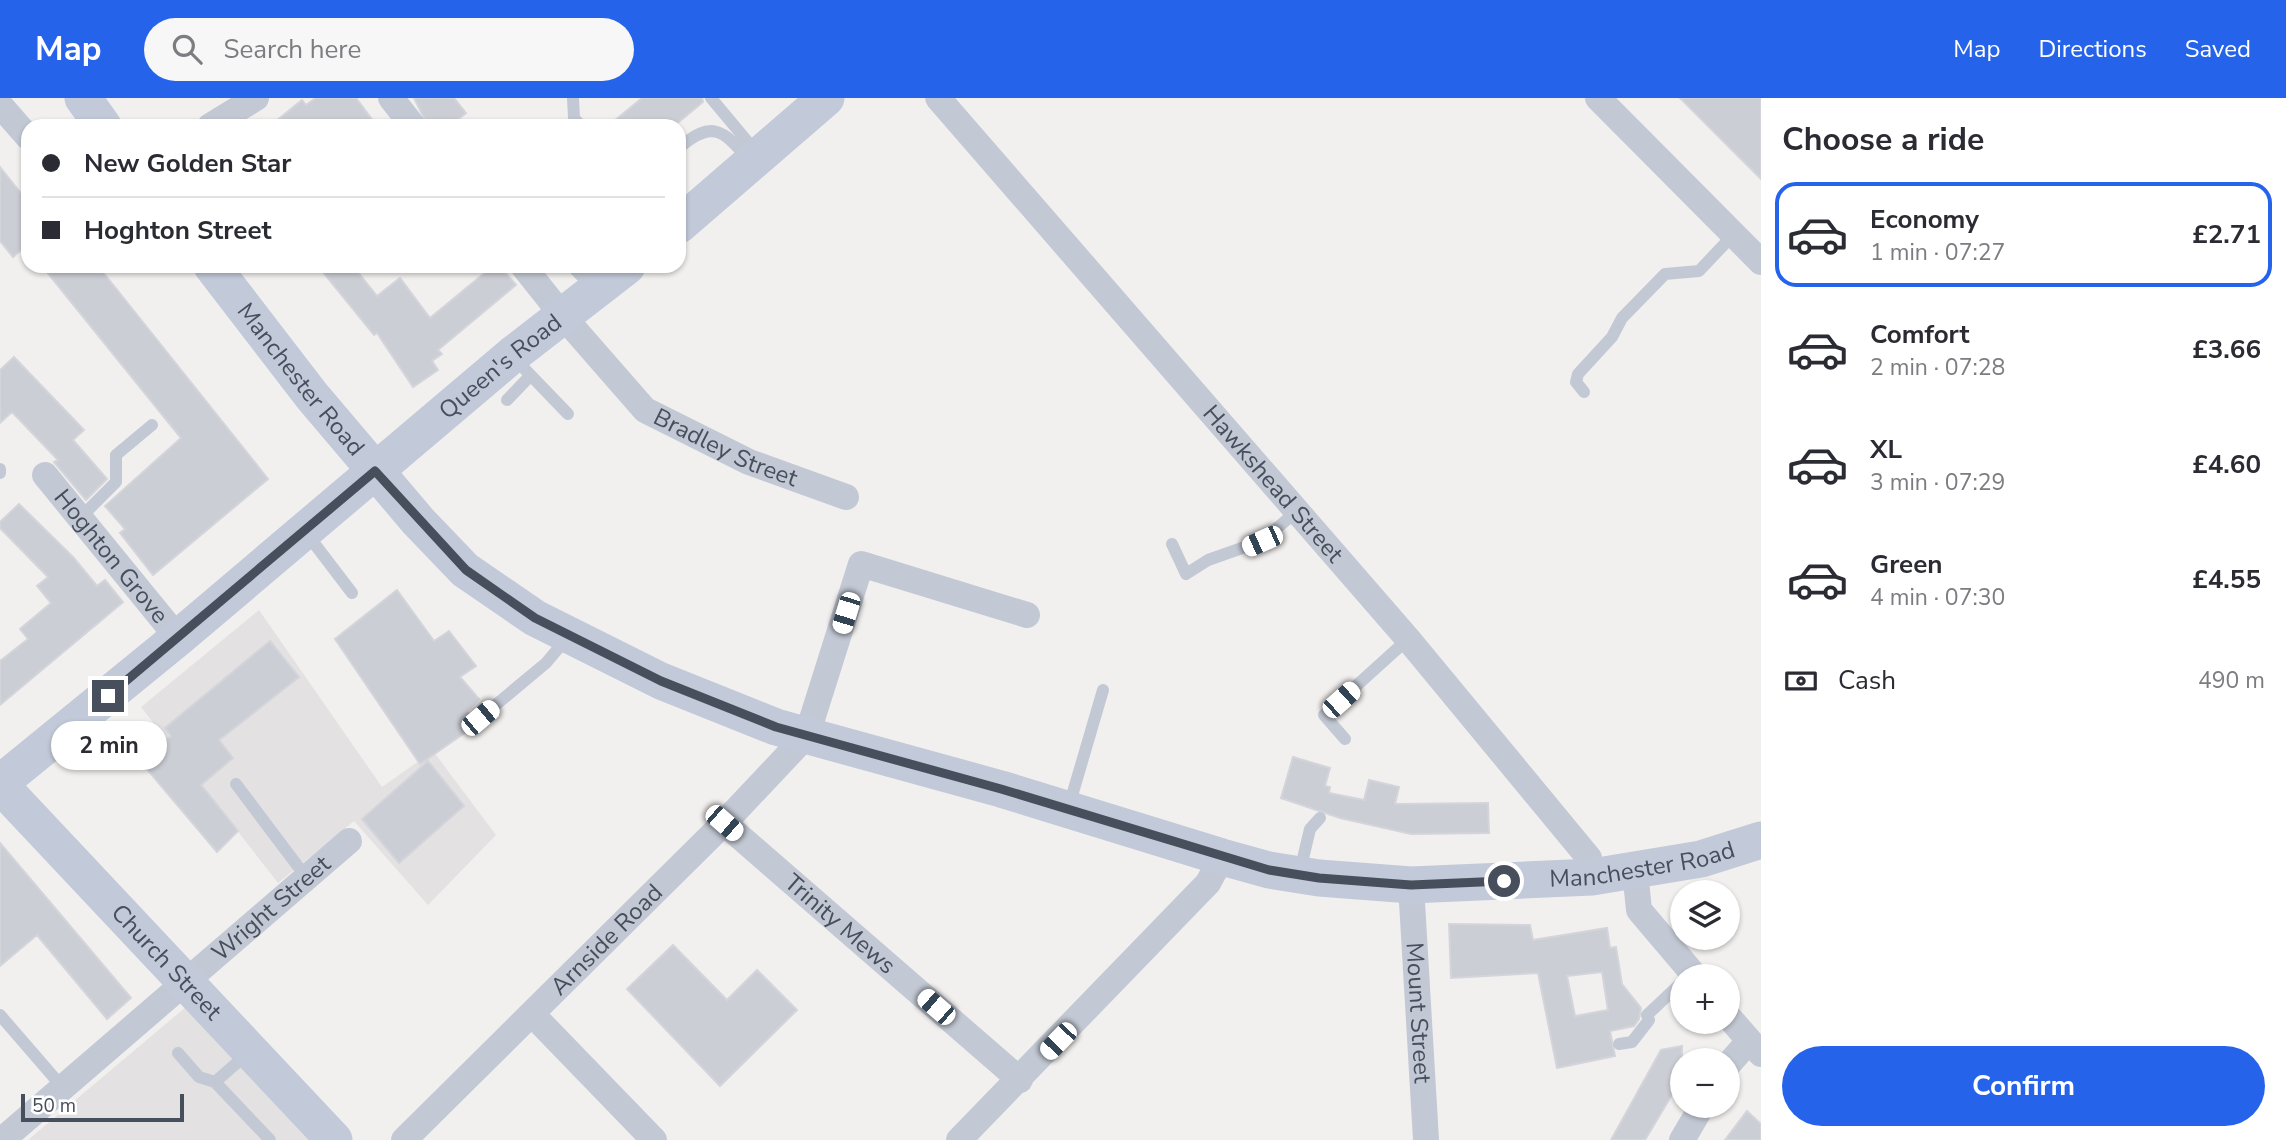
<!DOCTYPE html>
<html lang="en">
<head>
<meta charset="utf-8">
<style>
	:root { --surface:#fff; --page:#f7f7f7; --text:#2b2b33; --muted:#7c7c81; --line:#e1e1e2; --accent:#2563eb }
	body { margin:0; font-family:"Nunito Sans",sans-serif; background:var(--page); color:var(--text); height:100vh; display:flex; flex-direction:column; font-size:26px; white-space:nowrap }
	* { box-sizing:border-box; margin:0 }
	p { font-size:23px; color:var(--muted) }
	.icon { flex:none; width:38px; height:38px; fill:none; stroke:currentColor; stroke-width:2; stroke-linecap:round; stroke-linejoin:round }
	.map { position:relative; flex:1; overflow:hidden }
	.sheet { display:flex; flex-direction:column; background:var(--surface); width:525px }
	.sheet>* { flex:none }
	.banner { position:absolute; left:21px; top:21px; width:665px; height:154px; border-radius:21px; box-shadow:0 2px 5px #0004; display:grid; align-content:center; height:154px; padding:0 21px; background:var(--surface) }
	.tools { position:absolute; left:1670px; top:782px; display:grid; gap:14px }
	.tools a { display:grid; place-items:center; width:70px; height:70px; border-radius:50%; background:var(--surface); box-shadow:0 2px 5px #0004; font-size:35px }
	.scale { position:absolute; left:21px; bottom:18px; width:163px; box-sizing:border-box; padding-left:7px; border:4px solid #474f5d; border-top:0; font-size:19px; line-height:24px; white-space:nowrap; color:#474f5d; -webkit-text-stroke:5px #fff; paint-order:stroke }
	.end { position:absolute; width:32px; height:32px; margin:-16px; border:9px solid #474f5d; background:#fff; box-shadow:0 0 0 4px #fff }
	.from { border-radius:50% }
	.bubble { position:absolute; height:49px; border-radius:24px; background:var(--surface); box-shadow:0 2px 5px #0004; font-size:23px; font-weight:700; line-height:49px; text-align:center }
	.car { position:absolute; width:21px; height:42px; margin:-21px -10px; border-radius:9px; box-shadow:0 0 5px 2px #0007; background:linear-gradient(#fff 24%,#345 0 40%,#fff 0 76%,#345 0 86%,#fff 0) }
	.banner b { display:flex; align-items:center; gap:24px; height:66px; font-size:26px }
	.banner b+b { border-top:2px solid var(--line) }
	.banner i { width:18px; height:18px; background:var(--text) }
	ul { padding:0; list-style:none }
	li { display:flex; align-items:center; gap:21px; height:105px; margin:0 14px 10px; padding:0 7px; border:4px solid transparent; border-radius:21px }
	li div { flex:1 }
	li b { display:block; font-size:26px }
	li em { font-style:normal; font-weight:700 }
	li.current { border-color:var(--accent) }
	li>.icon { width:63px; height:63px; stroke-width:1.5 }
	h2 { padding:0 21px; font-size:32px; line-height:84px }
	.pay { display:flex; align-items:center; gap:18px; height:77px; padding:0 21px; font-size:26px }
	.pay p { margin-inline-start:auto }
	.primary-button { display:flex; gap:14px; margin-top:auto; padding:14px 21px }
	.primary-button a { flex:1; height:80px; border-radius:42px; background:var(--accent); color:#fff; font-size:28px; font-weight:700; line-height:80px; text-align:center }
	header { display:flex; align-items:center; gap:42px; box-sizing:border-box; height:98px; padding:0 35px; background:var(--accent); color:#fff }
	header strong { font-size:33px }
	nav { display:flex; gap:38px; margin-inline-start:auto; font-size:24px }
	.search { width:490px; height:63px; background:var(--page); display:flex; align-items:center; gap:18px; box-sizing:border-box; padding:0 24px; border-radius:38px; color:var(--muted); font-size:26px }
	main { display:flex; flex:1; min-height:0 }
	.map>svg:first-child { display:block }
</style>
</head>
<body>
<header>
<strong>Map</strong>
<div class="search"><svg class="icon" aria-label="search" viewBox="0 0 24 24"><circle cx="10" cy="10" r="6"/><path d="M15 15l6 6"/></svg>Search here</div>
<nav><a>Map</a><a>Directions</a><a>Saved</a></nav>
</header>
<main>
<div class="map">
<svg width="1761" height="1042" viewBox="0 0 1761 1042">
	<rect width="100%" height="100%" fill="#f2f0ef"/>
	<path fill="#e3e1e1" d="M259 512 382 689 433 653 496 737 428 807 354 723 278 785 141 609Z
		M187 908 312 1042H28Z"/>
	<path fill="#cbced5" stroke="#d4d4db" stroke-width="2" fill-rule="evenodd" d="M316 0H356L377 28H270L302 2 306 7Z
		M414 0H454L466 15 450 28H428Z
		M642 0H702L703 4 674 28H608Z
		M1680 0H1761V81Z
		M0 69 28 104V146L13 159 0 143Z
		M42 168H98L268 381 153 477 120 435 125 431 105 408 181 340Z
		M318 168H353L377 198 400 180 430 220 493 168H500L516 187 438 252 442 256 432 263 438 272 413 289 377 235 374 237Z
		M14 259 84 332 73 342 107 381 86 402 54 364 58 362 12 314 0 325V272Z
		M19 406 73 459 97 488 105 482 123 504 0 607V563L28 541 20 531 51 505 37 488 48 479 0 430V424Z
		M397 492 434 543 449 533 476 568 460 579 479 601 467 613 476 627 420 666 335 541Z
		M270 543 299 579 219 642 233 660 201 687 238 733 217 754 140 663 171 638 165 630Z
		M1293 659 1330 670 1325 688 1330 689 1329 695 1364 702 1369 682 1399 689 1395 706 1488 705 1489 735 1411 736 1340 720 1281 700Z
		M428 663 464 708 399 765 362 721Z
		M0 745 131 900 107 921 37 837 0 868Z
		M1449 826 1530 827 1533 842 1607 830 1610 850 1616 849 1622 886 1641 910 1639 921 1634 928 1610 933 1615 958 1557 970 1538 875 1451 880ZM1602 874 1608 912 1575 918 1567 878Z
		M673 847 727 902 757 872 797 912 720 988 627 891Z
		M1682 948V980L1645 1042H1611L1661 952Z
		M1747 1013 1761 1026V1042H1725Z"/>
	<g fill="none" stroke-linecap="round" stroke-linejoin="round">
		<path stroke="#c3c9d4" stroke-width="12" d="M573 0 574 20 581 28
			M711 0 757 55
			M679 50C711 22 723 31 748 61
			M572 168 592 189
			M514 260 568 316
			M1584 294 1576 284 1578 276 1612 239 1622 220 1665 176 1699 173 1734 136
			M507 302 530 278
			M0 371V375
			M80 420 116 384V357L152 327
			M307 436 352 495
			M1172 446 1186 476 1208 462 1262 443 1297 413
			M480 620 546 565 567 540
			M1345 641 1324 617 1408 541
			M236 686 306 779
			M1069 708 1103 592
			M1300 773 1310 731 1320 720
			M0 917 64 991
			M1619 946 1632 944 1649 922 1647 917 1682 884
			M178 955 199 979 215 984 270 1042
			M215 984 247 956"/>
		<g stroke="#c3c9d4" stroke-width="26">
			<path d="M391 0 413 28"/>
			<path id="s1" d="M938 0 1408 541 1589 760 1592 779"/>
			<path d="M1598 0 1761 164"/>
			<path d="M0 7 28 39"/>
			<path d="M210 28 256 0"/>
			<path id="s2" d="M523 168 562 217 645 312 749 364 846 399"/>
			<path id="s3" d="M45 377 178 540"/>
			<path id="s4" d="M724 725 1020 982"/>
			<path d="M1635 773 1639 812 1695 878"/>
			<path id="s5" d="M1411 787 1426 1042"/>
			<path d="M532 916 654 1042"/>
			<path d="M1727 917 1761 956"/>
			<path d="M1727 968 1749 943"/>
			<path id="s6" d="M2 1042 349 743"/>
			<path id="s7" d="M404 1042 724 725 807 637 861 466 1027 517"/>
			<path d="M959 1042 1208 785 1222 759"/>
			<path d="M1682 1042 1702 1008"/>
		</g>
		<g stroke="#c2c9d8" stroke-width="37">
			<path d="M83 0 103 28"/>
			<path d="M679 127 826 0"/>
			<path id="s8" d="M212 168 312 298 418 423 465 472 535 520 661 583 776 629 1001 691 1222 759 1269 772 1319 780 1411 787 1592 779 1701 761 1761 742"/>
			<path id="s9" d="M0 685 178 540 512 257 627 168"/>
			<path id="s10" d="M0 687 334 1042"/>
		</g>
	</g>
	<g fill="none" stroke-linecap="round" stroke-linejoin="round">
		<path stroke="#474f5d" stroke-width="9" d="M108 598 375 373 466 472 535 520 661 583 776 629 1001 691 1269 772 1319 780 1411 787 1504 783"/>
	</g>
	<g text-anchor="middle" stroke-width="5" stroke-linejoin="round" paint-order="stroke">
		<g font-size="24" fill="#474f5d" stroke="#fff">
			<text dy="8" stroke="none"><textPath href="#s9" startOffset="651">Queen's Road</textPath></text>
			<text dy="8" stroke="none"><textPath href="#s8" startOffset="144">Manchester Road</textPath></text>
			<text dy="8" stroke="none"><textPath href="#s2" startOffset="278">Bradley Street</textPath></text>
			<text dy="8" stroke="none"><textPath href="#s1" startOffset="511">Hawkshead Street</textPath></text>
			<text dy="8" stroke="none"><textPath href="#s3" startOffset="105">Hoghton Grove</textPath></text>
			<text dy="8" stroke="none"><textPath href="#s8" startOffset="1634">Manchester Road</textPath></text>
			<text dy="8" stroke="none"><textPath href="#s6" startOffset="355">Wright Street</textPath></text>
			<text dy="8" stroke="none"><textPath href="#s4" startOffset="154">Trinity Mews</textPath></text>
			<text dy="8" stroke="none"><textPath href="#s7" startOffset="285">Arnside Road</textPath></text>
			<text dy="8" stroke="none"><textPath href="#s10" startOffset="243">Church Street</textPath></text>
			<text dy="8" stroke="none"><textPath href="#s5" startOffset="128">Mount Street</textPath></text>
		</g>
	</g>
</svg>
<div class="tools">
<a><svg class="icon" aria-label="layers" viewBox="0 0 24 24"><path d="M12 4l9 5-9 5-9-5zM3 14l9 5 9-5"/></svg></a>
<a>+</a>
<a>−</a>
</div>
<div class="scale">50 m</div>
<i class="end from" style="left:1504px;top:783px"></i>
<i class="end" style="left:108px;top:598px"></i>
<div class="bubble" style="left:51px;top:623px;width:116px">2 min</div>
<i class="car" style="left:1262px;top:443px;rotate:246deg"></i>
<i class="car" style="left:846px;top:515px;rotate:197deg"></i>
<i class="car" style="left:1341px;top:602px;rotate:48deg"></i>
<i class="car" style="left:480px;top:620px;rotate:50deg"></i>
<i class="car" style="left:724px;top:725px;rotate:131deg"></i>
<i class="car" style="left:936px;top:909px;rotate:311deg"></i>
<i class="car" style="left:1058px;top:943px;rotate:224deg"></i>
<div class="banner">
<b><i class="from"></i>New Golden Star</b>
<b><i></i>Hoghton Street</b>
</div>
</div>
<section class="sheet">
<h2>Choose a ride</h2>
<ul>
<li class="current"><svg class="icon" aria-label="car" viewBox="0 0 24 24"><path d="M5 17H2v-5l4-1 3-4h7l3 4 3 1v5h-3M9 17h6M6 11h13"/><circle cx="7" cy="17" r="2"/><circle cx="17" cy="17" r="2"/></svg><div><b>Economy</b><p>1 min · 07:27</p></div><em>£2.71</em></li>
<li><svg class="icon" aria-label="car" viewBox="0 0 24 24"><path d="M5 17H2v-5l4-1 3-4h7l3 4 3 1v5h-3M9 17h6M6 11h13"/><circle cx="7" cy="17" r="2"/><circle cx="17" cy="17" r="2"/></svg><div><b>Comfort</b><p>2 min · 07:28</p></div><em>£3.66</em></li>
<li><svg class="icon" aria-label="car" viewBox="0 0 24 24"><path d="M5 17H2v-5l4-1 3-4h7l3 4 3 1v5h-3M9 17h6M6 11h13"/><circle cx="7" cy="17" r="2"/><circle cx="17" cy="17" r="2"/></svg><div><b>XL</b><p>3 min · 07:29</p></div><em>£4.60</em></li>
<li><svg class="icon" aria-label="car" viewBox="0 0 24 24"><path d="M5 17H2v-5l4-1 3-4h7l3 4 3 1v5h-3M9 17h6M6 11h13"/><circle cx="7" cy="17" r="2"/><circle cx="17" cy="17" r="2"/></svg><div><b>Green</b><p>4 min · 07:30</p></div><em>£4.55</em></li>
</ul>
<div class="pay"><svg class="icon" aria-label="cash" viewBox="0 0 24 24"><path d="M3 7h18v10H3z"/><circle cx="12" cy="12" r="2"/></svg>Cash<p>490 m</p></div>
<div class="primary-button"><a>Confirm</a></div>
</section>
</main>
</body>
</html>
